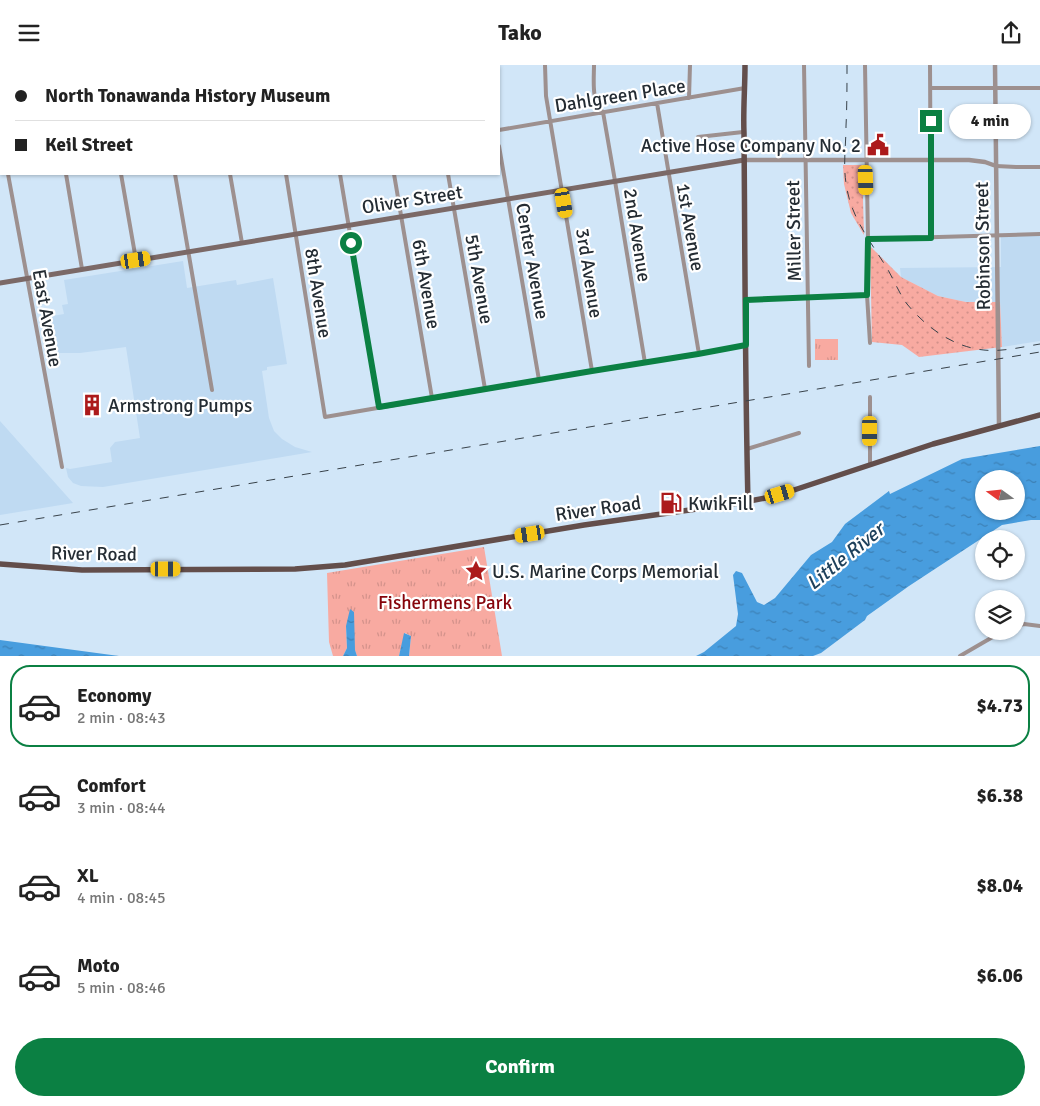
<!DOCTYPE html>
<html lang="en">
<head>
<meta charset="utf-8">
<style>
	:root { --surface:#fff; --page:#f6f6f6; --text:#222; --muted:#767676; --line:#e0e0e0; --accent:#0b8043 }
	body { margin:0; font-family:Signika,sans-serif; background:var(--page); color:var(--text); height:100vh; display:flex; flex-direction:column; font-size:19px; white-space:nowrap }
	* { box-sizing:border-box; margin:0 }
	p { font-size:16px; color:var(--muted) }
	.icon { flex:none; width:28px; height:28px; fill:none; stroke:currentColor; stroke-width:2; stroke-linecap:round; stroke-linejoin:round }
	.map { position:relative; height:591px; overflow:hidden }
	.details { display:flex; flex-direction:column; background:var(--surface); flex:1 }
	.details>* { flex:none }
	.top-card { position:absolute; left:0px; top:0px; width:500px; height:110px; box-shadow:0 1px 4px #0004; display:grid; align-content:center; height:110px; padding:0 15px; background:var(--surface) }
	.needle { width:32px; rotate:285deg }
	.tools { position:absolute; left:975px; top:405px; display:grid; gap:10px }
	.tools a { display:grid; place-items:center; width:50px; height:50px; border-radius:50%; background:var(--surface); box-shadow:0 1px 4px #0004; font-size:25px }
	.end { position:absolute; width:22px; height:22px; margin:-11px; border:6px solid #0b8043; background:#fff; box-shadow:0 0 0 2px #fff }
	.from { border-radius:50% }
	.bubble { position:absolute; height:35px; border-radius:18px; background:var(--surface); box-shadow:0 1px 4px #0004; font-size:16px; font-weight:800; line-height:35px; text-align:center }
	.car { position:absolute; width:15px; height:30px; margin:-15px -8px; border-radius:6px; box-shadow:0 0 4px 1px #0007; background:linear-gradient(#f5c518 24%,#345 0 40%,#f5c518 0 76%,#345 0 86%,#f5c518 0) }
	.top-card b { display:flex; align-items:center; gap:18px; height:48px; font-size:19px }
	.top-card b+b { border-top:1px solid var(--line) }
	.top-card i { width:12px; height:12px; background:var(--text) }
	ul { padding:9px 0 0; list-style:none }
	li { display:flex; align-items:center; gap:15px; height:82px; margin:0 10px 8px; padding:0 5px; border:2px solid transparent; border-radius:20px }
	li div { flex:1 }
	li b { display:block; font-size:19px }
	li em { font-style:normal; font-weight:800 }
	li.active { border-color:var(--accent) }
	li>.icon { width:45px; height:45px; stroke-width:1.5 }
	.button { display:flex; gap:10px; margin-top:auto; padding:10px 15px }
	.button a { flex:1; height:58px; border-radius:30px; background:var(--accent); color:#fff; font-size:20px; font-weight:800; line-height:58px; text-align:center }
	header { display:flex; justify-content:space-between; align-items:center; height:65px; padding:0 15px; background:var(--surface); font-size:22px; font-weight:800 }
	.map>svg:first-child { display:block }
</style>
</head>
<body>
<header><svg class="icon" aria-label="menu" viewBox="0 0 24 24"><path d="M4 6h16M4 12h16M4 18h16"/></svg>Tako<svg class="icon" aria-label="share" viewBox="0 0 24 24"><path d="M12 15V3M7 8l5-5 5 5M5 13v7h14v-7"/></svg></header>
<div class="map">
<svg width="1040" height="591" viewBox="0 0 1040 591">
	<defs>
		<pattern id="grass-dots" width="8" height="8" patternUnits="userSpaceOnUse" patternTransform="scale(1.25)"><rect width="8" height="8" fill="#f8aaa1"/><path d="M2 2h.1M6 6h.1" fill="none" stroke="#d4928b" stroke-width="1.8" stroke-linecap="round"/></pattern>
		<pattern id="park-tufts" width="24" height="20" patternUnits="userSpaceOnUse" patternTransform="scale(1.25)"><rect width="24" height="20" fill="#f8aaa1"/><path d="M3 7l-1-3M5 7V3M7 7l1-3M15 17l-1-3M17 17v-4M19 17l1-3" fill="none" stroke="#d4928b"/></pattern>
		<pattern id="water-ripples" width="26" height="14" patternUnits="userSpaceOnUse" patternTransform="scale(1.25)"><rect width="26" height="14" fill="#489dde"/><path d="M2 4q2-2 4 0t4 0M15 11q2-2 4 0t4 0" fill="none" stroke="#3c80b5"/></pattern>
	</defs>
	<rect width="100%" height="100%" fill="#d1e6f8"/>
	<path fill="#bfdaf2" d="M1001 170H1040V276L1002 282 1000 237H966L938 231 901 212 900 203 1001 202Z
		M183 196 187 223 236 215 237 220 273 213 287 299 267 302V305L262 306 269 353 274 366 282 374 295 382 312 387 103 422 81 421 73 418 68 412 66 403 70 404 112 397 110 383 115 377 140 373 126 282 80 288H57L51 286 49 283H45L40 253 64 249 62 240 68 239 64 215Z
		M0 356 73 438 0 450Z"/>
	<path fill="url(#grass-dots)" d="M843 100H862L864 170 851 148 844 119Z
		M870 181 901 212 938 231 966 237H1000L1002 282 919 292 902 280 872 277Z"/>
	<path fill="url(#park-tufts)" d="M815 274H838V295H815Z
		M484 482 502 591H409L411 571 405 568 399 591H357L346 561 347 583 343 591H333L329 577 327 508Z"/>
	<path fill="url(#water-ripples)" fill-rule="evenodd" d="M1040 381V455H1031L1002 460 909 521 867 551 865 555 821 588 813 591H696L704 587 736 561 738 549 733 510 736 506 742 508 757 537 764 540 775 533 811 490 832 477 845 459 889 426 890 429 962 394ZM984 414H1016V446H984Z
		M350 544 354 547 355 585 357 591H343L347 583 346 561Z
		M404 568 411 571 409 591H399Z
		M0 575 119 591H0Z"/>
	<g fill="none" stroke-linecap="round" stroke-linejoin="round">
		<path stroke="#9d908f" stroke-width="4" d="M48 0V1
			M103 0V1
			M217 0V1
			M273 0V1
			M329 0V1
			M385 0V1
			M441 0 442 1
			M474 0 475 1
			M545 0 546 31 592 306
			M594 0C594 15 591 37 603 47L615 116 645 298
			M804 0 809 301
			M865 0 868 174 867 230 870 278
			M930 0 931 173
			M448 1 457 0
			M931 23H1040
			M689 33 690 0
			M657 38 699 289
			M0 60 1 68
			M499 65 745 23
			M698 72 743 67
			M0 76H1
			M499 81 539 315
			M996 101 1016 102H1040
			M8 109 62 402
			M66 109 82 204
			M121 109 136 195
			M175 109 212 325
			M230 109 242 178
			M286 109 325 352 592 306 699 289 746 280
			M340 109 379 342
			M394 109 432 333
			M448 109 485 324
			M868 174 1040 169
			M745 235 867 230
			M870 332V399
			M747 384 799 368
			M1016 561 1024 559 1040 561
			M960 591 1003 566"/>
		<path stroke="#9d908f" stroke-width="4.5" d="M995 0 999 361
			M744 95H969L985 97 996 101"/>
		<path stroke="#7b6967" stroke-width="5" d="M0 218 744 95"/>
		<path stroke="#634e4b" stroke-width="5.5" d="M745 0C745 23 743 46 744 68 745 191 745 314 748 437
			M0 499 82 505 295 504 345 500 584 460 739 438 765 433 791 426 933 379 1040 350"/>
		<path stroke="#38424a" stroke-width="1" stroke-dasharray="9 9" stroke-linecap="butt" d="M847 0C847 20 847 41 846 61 846 80 843 99 846 118 850 150 868 173 885 200 893 212 898 227 907 239 931 268 964 289 1002 285 1015 284 1028 281 1040 279
			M0 460 1040 287"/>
	</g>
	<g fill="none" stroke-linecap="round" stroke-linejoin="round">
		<path stroke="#0b8043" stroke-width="6" d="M351 178 379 342 592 306 698 289 746 280V235L867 230 868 174 931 173V56"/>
	</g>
	<defs>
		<g id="civic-bare" transform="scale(1.725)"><path d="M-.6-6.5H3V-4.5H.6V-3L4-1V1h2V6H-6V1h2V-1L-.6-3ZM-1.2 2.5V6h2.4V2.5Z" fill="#ac1a1b" stroke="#fff" stroke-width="2.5" paint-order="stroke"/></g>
		<g id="building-bare" transform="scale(1.725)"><path d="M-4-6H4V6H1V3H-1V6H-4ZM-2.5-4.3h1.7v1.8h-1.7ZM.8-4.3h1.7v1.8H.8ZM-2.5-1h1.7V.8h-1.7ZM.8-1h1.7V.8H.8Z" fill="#ac1a1b" stroke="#fff" stroke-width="2.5" paint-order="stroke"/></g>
		<g id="fuel-bare" transform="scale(1.725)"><path d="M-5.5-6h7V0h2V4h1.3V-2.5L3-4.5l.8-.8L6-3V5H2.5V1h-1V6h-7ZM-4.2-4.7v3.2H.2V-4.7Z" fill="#ac1a1b" stroke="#fff" stroke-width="2.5" paint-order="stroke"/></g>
		<g id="sight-bare" transform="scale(1.725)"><path d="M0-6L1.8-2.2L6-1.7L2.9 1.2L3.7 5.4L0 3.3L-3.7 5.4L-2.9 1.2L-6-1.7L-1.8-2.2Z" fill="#ac1a1b" stroke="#fff" stroke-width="2.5" paint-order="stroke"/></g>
	</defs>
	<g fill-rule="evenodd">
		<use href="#civic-bare" x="878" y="80"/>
		<use href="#building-bare" x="92" y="340"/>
		<use href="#fuel-bare" x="671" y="438"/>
		<use href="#sight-bare" x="476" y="506"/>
	</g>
	<g text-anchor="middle" stroke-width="4.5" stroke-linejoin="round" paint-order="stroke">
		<g font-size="19" fill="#242c33" stroke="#fff">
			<text transform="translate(620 30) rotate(-9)" y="7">Dahlgreen Place</text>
			<text transform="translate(412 134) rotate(-9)" y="7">Oliver Street</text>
			<text transform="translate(691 162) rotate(80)" y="7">1st Avenue</text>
			<text transform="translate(793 166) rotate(-91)" y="7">Miller Street</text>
			<text transform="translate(638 170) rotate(81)" y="7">2nd Avenue</text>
			<text transform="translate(982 181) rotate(-91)" y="7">Robinson Street</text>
			<text transform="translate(533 196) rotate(80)" y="7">Center Avenue</text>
			<text transform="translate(590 208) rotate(81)" y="7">3rd Avenue</text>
			<text transform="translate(480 214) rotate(80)" y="7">5th Avenue</text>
			<text transform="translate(427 219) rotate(80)" y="7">6th Avenue</text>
			<text transform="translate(319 228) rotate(81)" y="7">8th Avenue</text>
			<text transform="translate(48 253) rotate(80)" y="7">East Avenue</text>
			<text transform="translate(598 443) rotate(-8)" y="7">River Road</text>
			<text transform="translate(94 488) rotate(1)" y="7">River Road</text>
		</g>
		<g font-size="19" fill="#242c33" stroke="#fff" text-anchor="start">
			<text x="861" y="87" text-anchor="end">Active Hose Company No. 2</text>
			<text x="108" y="347">Armstrong Pumps</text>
			<text x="688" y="445">KwikFill</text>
			<text x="492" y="513">U.S. Marine Corps Memorial</text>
		</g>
		<g font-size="19" fill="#86040b" stroke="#fff">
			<text x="445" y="544">Fishermens Park</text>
		</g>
		<g font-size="20" font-style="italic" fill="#1e415c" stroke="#fff">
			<text transform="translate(845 491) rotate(-39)" y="7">Little River</text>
		</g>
	</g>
</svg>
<div class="tools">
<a><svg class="needle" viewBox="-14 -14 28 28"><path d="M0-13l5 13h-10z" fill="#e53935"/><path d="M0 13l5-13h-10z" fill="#767676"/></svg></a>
<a><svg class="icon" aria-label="locate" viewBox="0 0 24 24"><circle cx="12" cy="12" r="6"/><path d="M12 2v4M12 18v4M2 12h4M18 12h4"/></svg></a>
<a><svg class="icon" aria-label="layers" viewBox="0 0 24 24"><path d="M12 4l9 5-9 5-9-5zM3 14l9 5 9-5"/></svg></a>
</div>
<i class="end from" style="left:351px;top:178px"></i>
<i class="end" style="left:931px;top:56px"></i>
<div class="bubble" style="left:949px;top:39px;width:82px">4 min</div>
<i class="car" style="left:866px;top:115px;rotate:178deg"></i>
<i class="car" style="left:564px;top:138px;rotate:170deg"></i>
<i class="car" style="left:136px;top:195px;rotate:81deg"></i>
<i class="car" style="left:870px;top:366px;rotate:180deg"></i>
<i class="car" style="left:780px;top:429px;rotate:73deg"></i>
<i class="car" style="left:530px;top:469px;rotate:261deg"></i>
<i class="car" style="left:166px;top:504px;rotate:90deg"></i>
<div class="top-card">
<b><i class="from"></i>North Tonawanda History Museum</b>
<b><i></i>Keil Street</b>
</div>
</div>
<section class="details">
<ul>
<li class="active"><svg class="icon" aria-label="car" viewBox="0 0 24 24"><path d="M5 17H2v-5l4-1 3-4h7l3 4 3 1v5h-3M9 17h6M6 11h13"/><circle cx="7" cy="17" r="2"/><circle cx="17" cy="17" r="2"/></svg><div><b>Economy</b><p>2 min · 08:43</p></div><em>$4.73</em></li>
<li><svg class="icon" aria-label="car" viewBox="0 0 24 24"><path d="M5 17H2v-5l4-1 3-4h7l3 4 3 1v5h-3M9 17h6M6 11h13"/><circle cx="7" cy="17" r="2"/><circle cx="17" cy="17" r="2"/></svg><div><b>Comfort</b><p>3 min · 08:44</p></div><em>$6.38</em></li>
<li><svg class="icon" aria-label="car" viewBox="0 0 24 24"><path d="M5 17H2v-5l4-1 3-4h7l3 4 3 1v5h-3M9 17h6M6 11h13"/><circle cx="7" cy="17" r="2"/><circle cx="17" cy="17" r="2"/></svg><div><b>XL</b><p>4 min · 08:45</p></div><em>$8.04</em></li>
<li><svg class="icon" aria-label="car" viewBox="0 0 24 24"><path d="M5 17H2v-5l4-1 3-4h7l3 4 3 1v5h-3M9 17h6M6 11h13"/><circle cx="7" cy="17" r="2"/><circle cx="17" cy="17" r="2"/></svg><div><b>Moto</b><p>5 min · 08:46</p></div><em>$6.06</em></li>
</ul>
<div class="button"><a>Confirm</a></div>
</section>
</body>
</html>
